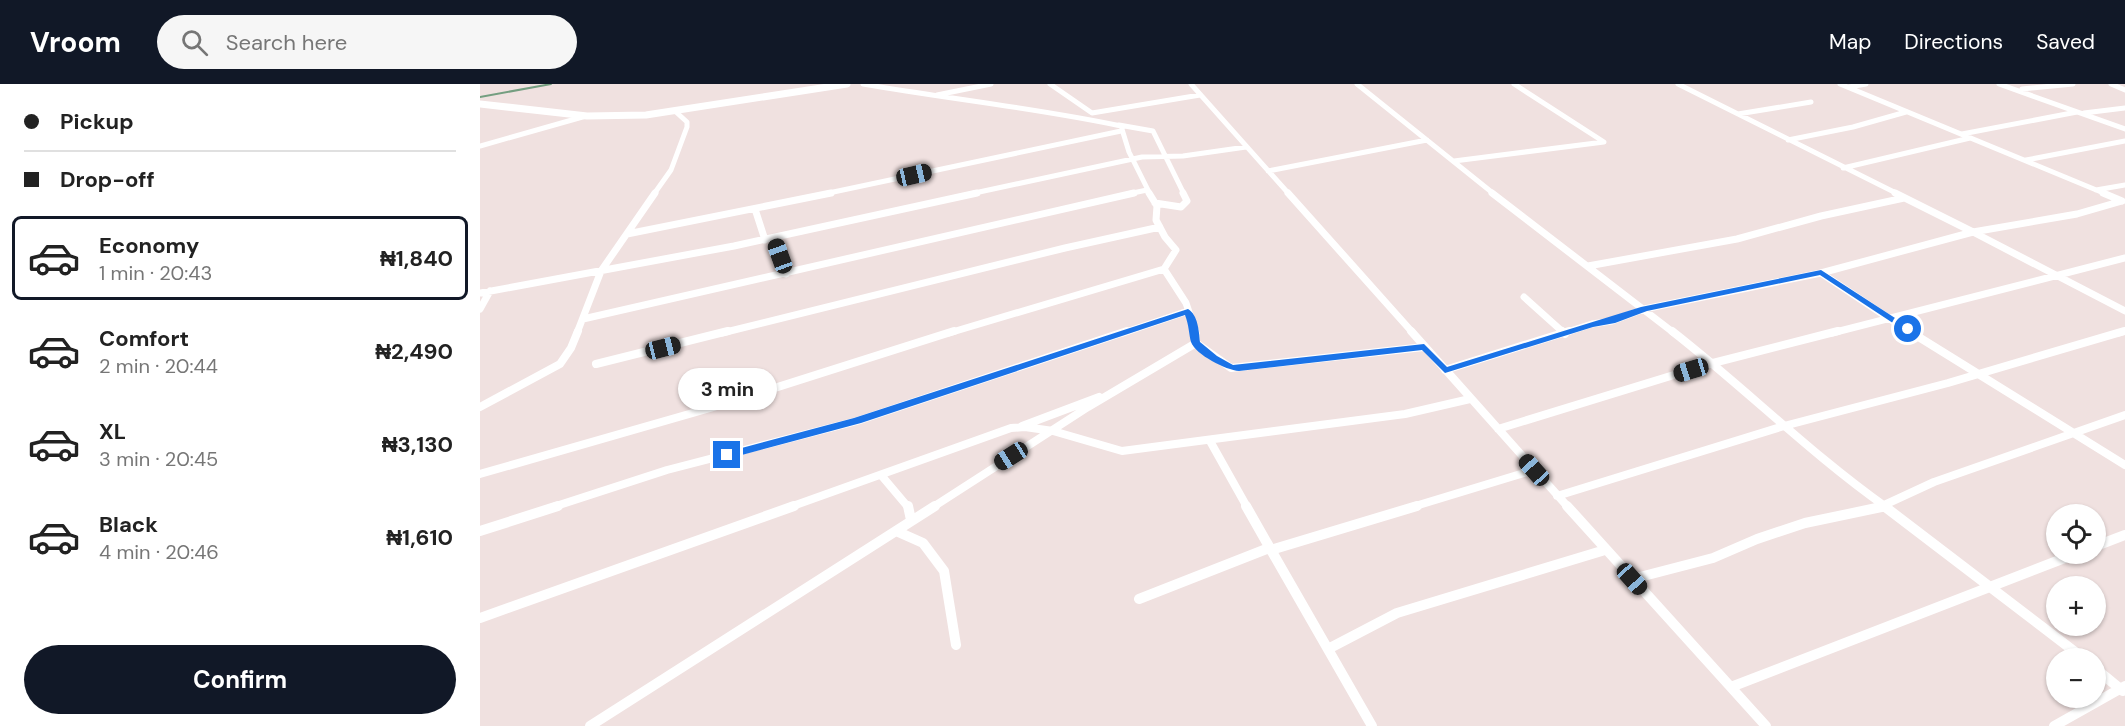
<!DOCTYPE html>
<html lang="en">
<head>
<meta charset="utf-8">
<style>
	:root { --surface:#fff; --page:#f6f6f6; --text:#222; --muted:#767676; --line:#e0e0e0; --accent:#111827 }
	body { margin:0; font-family:"DM Sans",sans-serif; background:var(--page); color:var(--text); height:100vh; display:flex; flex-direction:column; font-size:22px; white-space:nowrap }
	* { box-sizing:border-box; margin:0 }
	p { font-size:20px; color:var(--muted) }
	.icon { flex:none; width:33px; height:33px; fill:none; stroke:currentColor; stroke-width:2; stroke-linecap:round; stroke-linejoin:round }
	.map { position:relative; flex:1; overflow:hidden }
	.sheet { display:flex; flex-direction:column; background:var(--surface); width:480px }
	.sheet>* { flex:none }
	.top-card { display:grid; align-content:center; height:132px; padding:0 24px; background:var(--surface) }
	.tools { position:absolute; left:1566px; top:420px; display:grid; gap:12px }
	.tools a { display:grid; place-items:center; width:60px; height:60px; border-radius:50%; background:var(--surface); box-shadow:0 2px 4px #0004; font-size:30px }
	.end { position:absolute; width:27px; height:27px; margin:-14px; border:8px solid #1a73e8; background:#fff; box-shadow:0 0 0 3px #fff }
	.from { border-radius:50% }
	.bubble { position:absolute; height:42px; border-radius:21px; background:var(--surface); box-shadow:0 2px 4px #0004; font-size:20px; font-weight:700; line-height:42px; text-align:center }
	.car { position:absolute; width:18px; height:36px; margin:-18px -9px; border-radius:8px; box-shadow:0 0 4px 2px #0007; background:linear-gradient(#222 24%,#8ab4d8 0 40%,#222 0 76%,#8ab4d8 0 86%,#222 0) }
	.top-card b { display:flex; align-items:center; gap:21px; height:57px; font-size:22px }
	.top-card b+b { border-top:2px solid var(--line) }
	.top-card i { width:15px; height:15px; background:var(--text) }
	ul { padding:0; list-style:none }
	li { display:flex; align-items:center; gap:18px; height:84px; margin:0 12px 9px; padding:0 12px; border:3px solid transparent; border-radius:9px }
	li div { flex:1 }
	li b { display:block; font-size:22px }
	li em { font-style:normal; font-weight:700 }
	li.on { border-color:var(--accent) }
	li>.icon { width:54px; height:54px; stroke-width:1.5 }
	.primary-button { display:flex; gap:12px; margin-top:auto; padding:12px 24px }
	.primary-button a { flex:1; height:69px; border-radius:36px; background:var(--accent); color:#fff; font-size:24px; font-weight:700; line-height:69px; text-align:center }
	header { display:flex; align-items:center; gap:36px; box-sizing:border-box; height:84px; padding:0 30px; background:var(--accent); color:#fff }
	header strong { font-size:28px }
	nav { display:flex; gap:33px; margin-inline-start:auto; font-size:21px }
	.search { width:420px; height:54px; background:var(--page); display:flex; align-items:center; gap:15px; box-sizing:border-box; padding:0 21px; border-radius:33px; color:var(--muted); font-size:22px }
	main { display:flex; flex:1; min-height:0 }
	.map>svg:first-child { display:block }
</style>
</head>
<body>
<header>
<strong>Vroom</strong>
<div class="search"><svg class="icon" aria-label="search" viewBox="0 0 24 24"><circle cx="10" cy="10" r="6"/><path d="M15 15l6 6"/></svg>Search here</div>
<nav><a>Map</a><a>Directions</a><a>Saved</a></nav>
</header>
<main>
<section class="sheet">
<div class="top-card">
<b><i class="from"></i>Pickup</b>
<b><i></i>Drop-off</b>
</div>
<ul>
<li class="on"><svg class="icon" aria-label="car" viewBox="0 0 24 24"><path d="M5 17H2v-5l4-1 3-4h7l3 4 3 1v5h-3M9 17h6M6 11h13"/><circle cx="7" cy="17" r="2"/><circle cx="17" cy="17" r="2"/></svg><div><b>Economy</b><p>1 min · 20:43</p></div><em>₦1,840</em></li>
<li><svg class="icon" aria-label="car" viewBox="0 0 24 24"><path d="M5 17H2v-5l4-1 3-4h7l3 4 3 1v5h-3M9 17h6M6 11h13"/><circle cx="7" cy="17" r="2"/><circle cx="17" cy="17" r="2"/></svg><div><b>Comfort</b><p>2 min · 20:44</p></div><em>₦2,490</em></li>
<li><svg class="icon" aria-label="car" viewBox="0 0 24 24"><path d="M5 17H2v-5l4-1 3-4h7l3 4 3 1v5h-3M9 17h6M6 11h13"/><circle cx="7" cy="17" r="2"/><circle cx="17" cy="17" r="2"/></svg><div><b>XL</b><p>3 min · 20:45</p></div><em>₦3,130</em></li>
<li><svg class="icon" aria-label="car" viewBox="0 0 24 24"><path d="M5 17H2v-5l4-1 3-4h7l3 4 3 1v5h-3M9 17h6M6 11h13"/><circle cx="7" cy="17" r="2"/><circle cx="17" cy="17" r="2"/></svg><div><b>Black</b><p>4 min · 20:46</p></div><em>₦1,610</em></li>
</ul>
<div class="primary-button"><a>Confirm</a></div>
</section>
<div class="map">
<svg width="1645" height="642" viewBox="0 0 1645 642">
	<rect width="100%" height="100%" fill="#f0e1e0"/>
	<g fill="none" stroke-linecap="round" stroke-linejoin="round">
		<path stroke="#749e80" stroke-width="2" d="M0 13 71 0"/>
		<path stroke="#fff" stroke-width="5" d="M383 0C469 15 556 24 641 42L649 68 670 110
			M570 0 612 29 720 11
			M711 0 809 110
			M877 0 1014 110
			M1198 0 1418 110
			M1360 0 1626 110
			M1519 0 1645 45
			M1631 0 1645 6
			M1369 3 1386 0
			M1542 5 1593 0
			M457 11 511 0
			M1604 29 1645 24
			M1258 30 1331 18
			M639 41 673 47 704 110
			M1482 50 1597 28
			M1308 56 1373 43 1426 28
			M0 62 106 32
			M1546 76 1645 57
			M974 77 1124 58 1034 0
			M1363 84 1490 54
			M788 87 947 56
			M1616 106 1645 101
			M174 110 191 86 207 43V38L196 28
			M344 110 641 47
			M490 110 662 73 703 72 766 63
			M648 110 667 106"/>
		<path stroke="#fff" stroke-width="7" d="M669 109 677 122 676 136 685 153 696 166 684 185 706 219 716 249
			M808 109 933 249
			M1012 109 1194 249
			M1415 109 1493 148 1597 130 1642 117
			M1623 109 1642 117
			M675 119 701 123 707 117 703 109
			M275 125 285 156
			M147 150 351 109
			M293 154 306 190
			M1108 182 1257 155 1341 132 1424 114
			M1341 189 1431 249
			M0 209 254 162 497 109
			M1044 213 1084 249
			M0 225 10 207
			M103 235 654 109
			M97 249 121 187 175 109
			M242 249 585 164 680 143
			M469 249 684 185
			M643 249 708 227
			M1084 249 1112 240 1132 237 1164 225 1341 189 1493 148 1645 227
			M1352 249 1645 174
			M1639 249 1645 247"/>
		<path stroke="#fff" stroke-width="8" d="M715 247 716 259 751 284 944 263
			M931 247 1088 423
			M1082 247 1085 250
			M1192 247C1265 304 1331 370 1406 423
			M1429 247 1645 381
			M116 280 248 247
			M965 286 1089 247
			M0 323 80 280 91 264 98 247
			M542 342 619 313
			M1018 345 1233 279 1358 247
			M730 357 767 423
			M0 390 244 320 474 247
			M401 391 428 423
			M1077 412 1304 342 1468 299 1644 247
			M73 423 187 386 377 337 647 247
			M310 423 531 344 545 343 573 347 642 367 925 330 990 315
			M453 423 608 323 716 259
			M932 423 1054 386
			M1400 423 1454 398 1645 331"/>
		<path stroke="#fff" stroke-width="10" d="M428 422 431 436
			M766 422 791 466 937 422
			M1087 422 1286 642
			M1404 422 1603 574
			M0 447 78 422
			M416 447 443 459 464 487 476 561
			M1616 462 1645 451
			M791 466 892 642
			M1152 495 1233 474 1277 455 1325 439 1406 422
			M659 515 789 464
			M0 534 314 422
			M848 565 917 529 1125 466
			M1616 585 1643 607
			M1251 603 1595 470
			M110 642 455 422
			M1574 642 1645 602"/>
		<path stroke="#fff" stroke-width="7" d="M0 20 107 32 166 31 367 0"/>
	</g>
	<path fill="#1a73e8" d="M1341 186 1432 245 1425 247 1340 191 1167 227 1135 239 1113 243 965 289 942 266 759 287C746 286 716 271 711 258 709 251 709 241 705 231L381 339 247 375 242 371 243 369 374 334 708 225C718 231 719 247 720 258L737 272 753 281 944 260 967 283 1161 223Z"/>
</svg>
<div class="tools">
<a><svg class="icon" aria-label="locate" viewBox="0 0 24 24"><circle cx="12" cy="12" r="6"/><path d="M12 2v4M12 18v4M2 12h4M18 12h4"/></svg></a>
<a>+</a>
<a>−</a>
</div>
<i class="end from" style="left:1428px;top:245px"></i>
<i class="end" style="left:247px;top:371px"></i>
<div class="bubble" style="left:198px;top:284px;width:99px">3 min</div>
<i class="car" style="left:434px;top:91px;rotate:77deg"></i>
<i class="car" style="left:300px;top:172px;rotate:340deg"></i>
<i class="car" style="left:183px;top:264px;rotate:76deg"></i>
<i class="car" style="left:1211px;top:286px;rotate:253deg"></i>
<i class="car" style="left:531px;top:372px;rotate:238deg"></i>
<i class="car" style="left:1054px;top:386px;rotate:318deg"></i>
<i class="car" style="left:1152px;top:495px;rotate:138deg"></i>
</div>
</main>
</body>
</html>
